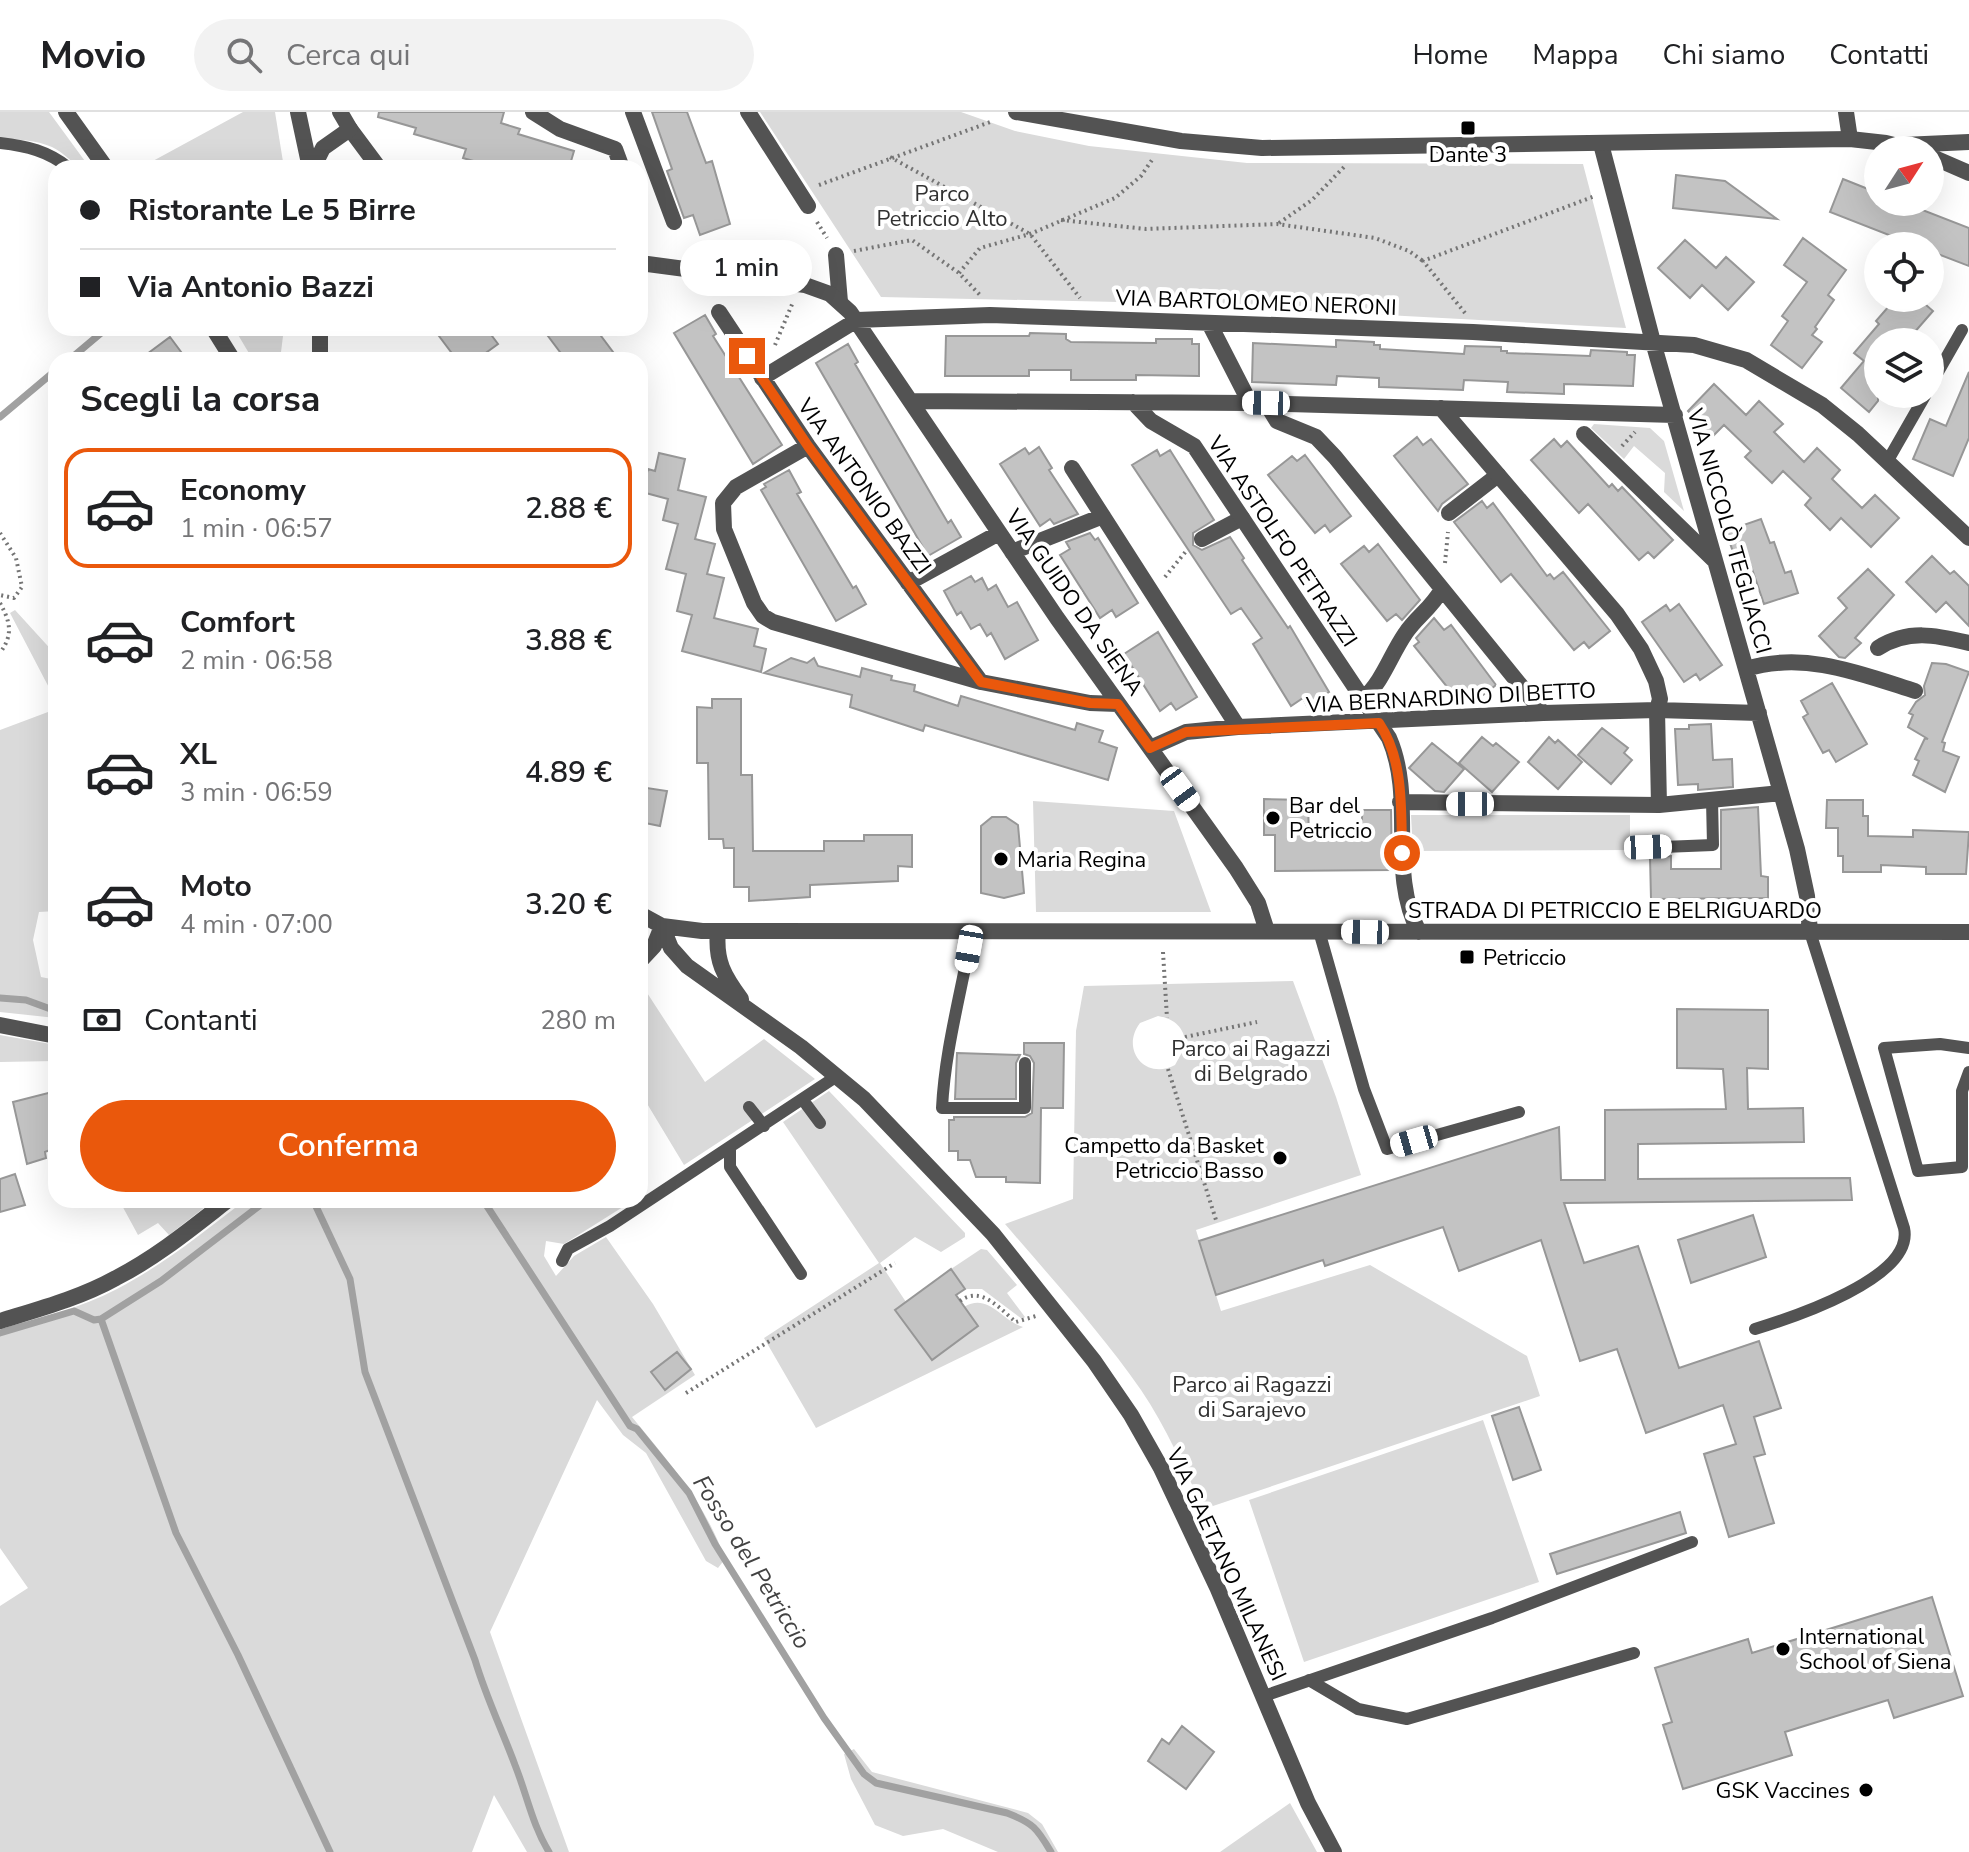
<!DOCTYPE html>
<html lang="it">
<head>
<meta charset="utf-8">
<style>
	:root { --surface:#fff; --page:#f2f2f2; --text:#202124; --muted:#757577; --line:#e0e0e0; --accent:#ea580c }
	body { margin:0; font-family:"Nunito Sans",sans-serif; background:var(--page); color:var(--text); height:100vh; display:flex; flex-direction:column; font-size:30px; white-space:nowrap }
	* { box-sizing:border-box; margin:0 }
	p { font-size:26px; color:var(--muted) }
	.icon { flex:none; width:44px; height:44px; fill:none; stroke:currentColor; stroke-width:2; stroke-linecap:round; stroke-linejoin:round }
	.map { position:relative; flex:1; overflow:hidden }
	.sheet { position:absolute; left:48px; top:240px; width:600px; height:856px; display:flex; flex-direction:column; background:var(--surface); border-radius:24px; box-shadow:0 8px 32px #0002 }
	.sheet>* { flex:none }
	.banner { position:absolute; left:48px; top:48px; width:600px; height:176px; border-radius:24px; box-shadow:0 8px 32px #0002; display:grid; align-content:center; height:176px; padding:0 32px; background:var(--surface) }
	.needle { width:52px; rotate:54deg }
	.controls { position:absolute; left:1864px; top:24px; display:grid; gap:16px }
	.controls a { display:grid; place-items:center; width:80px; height:80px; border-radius:50%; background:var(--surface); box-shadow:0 8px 32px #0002; font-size:40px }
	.end { position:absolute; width:36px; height:36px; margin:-18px; border:10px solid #ea580c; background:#fff; box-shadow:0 0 0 4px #fff }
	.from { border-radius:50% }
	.bubble { position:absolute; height:56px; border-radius:28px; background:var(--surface); box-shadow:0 8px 32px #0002; font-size:26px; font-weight:600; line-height:56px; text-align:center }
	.car { position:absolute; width:24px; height:48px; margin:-24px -12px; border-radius:10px; box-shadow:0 0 6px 2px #0007; background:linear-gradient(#fff 24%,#345 0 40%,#fff 0 76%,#345 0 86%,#fff 0) }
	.banner b { display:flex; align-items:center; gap:28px; height:76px; font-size:30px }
	.banner b+b { border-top:2px solid var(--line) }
	.banner i { width:20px; height:20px; background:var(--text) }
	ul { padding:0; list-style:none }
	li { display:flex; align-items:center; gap:24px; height:120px; margin:0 16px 12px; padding:0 16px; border:4px solid transparent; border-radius:24px }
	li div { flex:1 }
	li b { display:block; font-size:30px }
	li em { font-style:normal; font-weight:600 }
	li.active { border-color:var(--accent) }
	li>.icon { width:72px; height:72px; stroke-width:1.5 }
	h2 { padding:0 32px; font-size:36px; line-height:96px }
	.pay { display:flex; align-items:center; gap:20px; height:88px; padding:0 32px; font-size:30px }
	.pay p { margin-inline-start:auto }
	.button { display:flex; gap:16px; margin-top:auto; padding:16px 32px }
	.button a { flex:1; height:92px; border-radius:48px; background:var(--accent); color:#fff; font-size:32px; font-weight:600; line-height:92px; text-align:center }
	header { display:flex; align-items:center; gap:48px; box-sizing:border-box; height:112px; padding:0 40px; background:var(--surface); border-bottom:2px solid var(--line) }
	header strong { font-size:38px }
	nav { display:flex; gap:44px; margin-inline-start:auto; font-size:28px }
	.search { width:560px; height:72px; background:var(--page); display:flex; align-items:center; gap:20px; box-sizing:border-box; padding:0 28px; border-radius:44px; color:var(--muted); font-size:30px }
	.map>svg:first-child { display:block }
</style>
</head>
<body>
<header>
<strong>Movio</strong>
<div class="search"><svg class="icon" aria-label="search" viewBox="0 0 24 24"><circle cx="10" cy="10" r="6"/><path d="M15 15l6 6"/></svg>Cerca qui</div>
<nav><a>Home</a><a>Mappa</a><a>Chi siamo</a><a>Contatti</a></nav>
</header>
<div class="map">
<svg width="1969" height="1740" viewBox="0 0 1969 1740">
	<rect width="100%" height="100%" fill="#fff"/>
	<path fill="#dadada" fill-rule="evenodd" d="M0 0H49L90 56C74 56 67 42 52 35 36 28 17 27 0 27Z
		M243 0H275L284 56H140Z
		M760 0H961L1015 19 1089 34 1247 51 1583 52 1626 216 1165 191 881 185Z
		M234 216H284L280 248H253Z
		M1594 312 1650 316 1664 329 1684 399 1664 380 1665 361 1634 334 1624 347 1591 316Z
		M15 498 56 543V589L10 501Z
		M56 597V799L39 800 33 828 41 865 56 868V906L0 900V618Z
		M1033 689 1174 699 1211 800H1036Z
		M1411 703H1630V738L1413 739Z
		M1293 869 1336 985 1361 1063 1196 1118 1221 1199 1370 1153 1527 1244 1540 1284 1204 1397C1184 1357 1166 1315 1141 1278 1100 1219 1051 1166 1005 1112L1073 1087 1076 919 1084 874ZM1158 904C1175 907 1184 915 1186 933L1175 953C1145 969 1120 937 1140 911Z
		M640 870 705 970 764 927 815 967 684 1053 640 980Z
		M0 923 56 933V949L0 950Z
		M829 979 965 1121V1125L941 1140 915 1125 880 1151 906 1190 896 1198 931 1247 978 1214 964 1195C988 1180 1001 1208 1023 1215L816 1316 764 1226 879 1151 783 1010Z
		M119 1088H214L169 1123 158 1111 138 1123Z
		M245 1088H634L564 1132 546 1129 544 1144 556 1164 574 1144 606 1125 653 1192 695 1263 632 1305C669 1350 706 1392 725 1447L718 1456 706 1449 646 1341 623 1323 597 1288 490 1520 569 1740H527L494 1683 472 1740H0V1494L28 1476 0 1436V1218C39 1206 81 1196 117 1177 163 1153 204 1120 245 1088Z
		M981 1137 987 1138 1017 1173 1007 1181 1025 1205 1022 1207 982 1177H965L951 1157Z
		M1483 1308 1539 1470 1304 1550 1249 1388Z
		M854 1637 872 1660 1028 1701 1042 1712 1058 1740H998L943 1717 903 1724 875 1713 851 1667 844 1642Z
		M1290 1691 1317 1740H1220Z"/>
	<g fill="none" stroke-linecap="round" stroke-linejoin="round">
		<path stroke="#a1a1a1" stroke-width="7" d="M69 248 107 216
			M0 305 56 258
			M0 886 26 888 56 899
			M267 1088 161 1169 101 1207 176 1421 238 1543 330 1740
			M313 1088 350 1167 365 1260 475 1548C486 1585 502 1618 515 1653 527 1683 532 1712 549 1740
			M483 1088 630 1314 637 1317 689 1381 715 1432 824 1606 864 1662 876 1671 1007 1701C1033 1711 1037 1716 1051 1740
			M0 1221 74 1199 94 1208 101 1207"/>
	</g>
	<path fill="#c3c3c3" stroke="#979797" stroke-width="2" d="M379 0H504L501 11 520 17 518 22 574 39 569 56H486L487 53 463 46 466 37 414 22 416 16 378 5Z
		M652 0H687L706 51 712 49 730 112 700 123 693 103 684 106 667 59 672 57Z
		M1676 63 1725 69 1777 107 1673 96Z
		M1843 67 1878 81V90H1902L1969 116V154L1930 139V134H1917L1830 100Z
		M1803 126 1846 158 1828 183 1834 188 1815 215 1817 217 1812 223 1822 230 1802 256 1771 233 1788 209 1782 204 1807 170 1784 153Z
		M1685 128 1716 156 1726 145 1754 170 1728 198 1702 173 1690 186 1658 156Z
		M1896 186H1918L1933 199 1906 230H1878V289L1869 300 1841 276 1864 249 1854 241 1879 212 1876 209Z
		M705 203 716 222 713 224 782 333 753 352 674 221Z
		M433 216H486L498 232 476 248H457Z
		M542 216H595L619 248H566Z
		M1030 221 1066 222V227L1071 230 1156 231V227H1192V232H1199V264L1136 263V268H1071V258H1029V264H945L946 224H1029Z
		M170 225 187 248H139Z
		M1336 228 1374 230V233H1380V237L1464 242 1465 234 1501 235V239H1507V241L1590 244 1591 238 1627 240V243H1635L1633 274 1564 272V282L1507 280 1508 270 1464 268 1463 278 1379 275V266L1337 264 1336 273 1252 270 1253 231 1336 235Z
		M848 232 858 250 855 252 948 411 951 408 961 425 928 444 816 251Z
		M1969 260V326L1953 364 1913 347 1930 307 1946 314Z
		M1714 272 1746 303 1759 289 1783 312 1774 320 1804 350 1817 336 1840 358 1832 367 1862 396 1875 383 1899 406 1871 435 1841 406 1830 418 1805 393 1811 386 1783 359 1772 371 1745 345 1751 339 1724 313 1713 324 1688 299Z
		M1417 325 1423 333 1431 327 1468 372 1442 392 1438 399 1394 344Z
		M1554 327 1561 335 1567 329 1609 375 1612 372 1618 379 1622 375 1673 428 1654 446 1648 440 1639 448 1588 392 1579 401 1531 348Z
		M1039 335 1052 356 1049 358 1078 402 1054 412 1050 407 1040 414 1000 352 1025 336 1029 342Z
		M1157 338 1160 344 1170 338 1214 408 1193 421V433L1202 438 1230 425 1244 446 1242 448 1288 516 1290 514 1329 580 1307 594 1303 586 1291 594 1253 532 1262 526 1241 496 1231 502 1132 353Z
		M659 341 685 347 678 378 706 385 695 427 715 432 707 462 724 466 714 506 758 517 754 534 766 537 761 560 682 539 692 503 677 499 686 462 666 457 678 412 663 408 668 387 642 380 648 357 655 359Z
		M1305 343 1351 404 1330 420 1325 413 1315 421 1268 363 1292 344 1297 349Z
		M789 358 801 380 797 382 853 476 856 474 866 492 836 509 761 378 766 375 764 372Z
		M1482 389 1487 396 1493 391 1547 464 1550 462 1554 467 1563 460 1610 519 1589 536 1584 530 1574 538 1511 462 1501 470 1454 410Z
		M1761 407 1770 431 1774 430 1785 461 1791 459 1798 481 1764 492 1751 454 1739 458 1726 419Z
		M1090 421 1095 428 1098 426 1138 491 1116 505 1112 498 1100 506 1060 443 1070 437 1066 430Z
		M1378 432 1420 488 1402 508 1396 502 1387 509 1341 452 1364 434 1369 440Z
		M1932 444 1950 462 1954 459 1969 474V514L1946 490 1936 500 1906 470Z
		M1868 457 1894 483 1855 526 1861 531 1845 546 1839 545 1819 524 1847 496 1838 486Z
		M971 464 975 470 982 466 988 478 996 473 1008 495 1017 490 1038 528 1005 547 991 521 987 524 980 512 971 517 961 500 957 503 944 479Z
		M1679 492 1722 553 1700 568 1696 562 1684 570 1642 510 1666 493 1670 499Z
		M1434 506 1444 518 1451 513 1496 573 1483 583 1456 586 1414 534 1419 530 1416 526Z
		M1158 520 1197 585 1176 598 1171 591 1160 599 1124 542Z
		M791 546 807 551 814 546 818 554 860 565 862 556 892 564 891 568 915 573 914 579 958 594 961 584 1075 618 1077 611 1103 619 1099 630 1117 636 1108 668 925 613 923 619 850 595 852 583 764 561Z
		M1932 551 1946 552 1969 560 1942 630 1945 631 1943 639 1959 645 1945 680 1913 663 1919 649 1915 647 1925 626 1928 627 1908 615 1913 603 1909 601 1916 590 1925 583 1924 574Z
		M1832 571 1867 632 1836 650 1829 638 1823 641 1803 605 1808 602 1801 589Z
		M712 587H741V663H752L753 739H824V729H864V723H912V755L898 754V769L810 773V785L749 789V775H734V736H724L723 727H709L708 651H697V595L712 596Z
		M1711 612 1713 648 1732 647 1733 675 1698 678V672L1678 673 1675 617H1689V613Z
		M1602 616 1628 636 1624 641 1632 648 1611 672 1578 643Z
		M1482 625 1493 634 1496 631 1519 650 1492 680 1459 651Z
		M1549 625 1555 631 1558 628 1582 650 1558 677 1528 650Z
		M1432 631 1464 657 1444 680 1435 679 1409 656Z
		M640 675 667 679 660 714 640 710Z
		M1264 687 1308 688 1309 728H1362V698H1391L1392 758 1275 759V723H1264Z
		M1827 688H1863V704H1868V724L1913 725V718L1969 720 1966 762H1926V755L1881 753V760H1843V744H1838V716H1826Z
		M1758 695 1761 764 1768 765V786L1651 787 1650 745 1671 744V757H1721V698Z
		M992 705H1006L1018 713 1024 781 1004 786 981 781V714Z
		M1677 897 1768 898V957L1747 956 1748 997 1803 996 1804 1030 1638 1032V1067L1850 1066 1852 1088 1564 1091 1584 1151 1638 1134 1679 1256 1759 1229 1781 1296 1754 1305 1765 1342 1754 1345 1774 1411 1729 1425 1704 1342 1736 1332 1723 1293 1646 1321 1617 1237 1580 1249 1541 1128 1459 1159 1443 1115 1325 1154 1323 1148 1216 1183 1199 1129 1559 1015 1561 1068H1605V998L1726 997 1723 957 1677 956Z
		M1024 931H1064L1063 996H1041L1040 1071 1006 1070V1065H976L970 1048H958V1039H949V1008H954V1005H1025L1032 1001 1034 951 1030 944 1024 942Z
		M957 941 1020 943 1016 951V987H955Z
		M56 979V1032L49 1034 50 1038 45 1040 46 1046 27 1052 13 990Z
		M15 1062 25 1093 0 1100V1067Z
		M1753 1103 1766 1145 1691 1171 1678 1128Z
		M951 1157 965 1177 956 1183 978 1214 932 1248 895 1198Z
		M677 1240 691 1257 665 1278 651 1260Z
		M1519 1295 1541 1358 1513 1368 1492 1304Z
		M1680 1400 1686 1421 1557 1462 1550 1442Z
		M1932 1485 1963 1584 1894 1606 1888 1588 1785 1620 1792 1643 1683 1677 1663 1613 1672 1610 1655 1556 1748 1527 1752 1541Z
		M1182 1614 1214 1640 1186 1677 1148 1649 1162 1627 1169 1632Z"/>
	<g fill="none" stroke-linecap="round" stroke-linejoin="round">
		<path stroke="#757575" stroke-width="4" stroke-dasharray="2 4" stroke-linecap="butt" d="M890 45 1030 122 1080 186
			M819 73 993 9
			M1061 108 1146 117 1277 112 1375 126 1409 139 1423 149
			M817 110 827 126
			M1279 111 1312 88 1345 54
			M854 139 912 128 959 161 980 183
			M959 161 980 136 1030 122 1115 86 1141 64 1154 45
			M1465 201 1423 149 1595 84
			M775 233 793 190
			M1622 334 1635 320
			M0 421 16 446 22 475 14 486 0 483
			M1445 451 1448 420
			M1165 465 1187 438
			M640 471 644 472
			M0 491C11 511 13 523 0 541
			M1779 801V791
			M1163 840 1167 906
			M1185 925 1257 910
			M1168 957 1216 1108
			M572 1088 576 1094
			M960 1189C981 1173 1000 1197 1016 1210L1036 1204
			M686 1281 895 1151"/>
		<path stroke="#535353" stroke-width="12" d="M0 31C27 34 48 39 69 56
			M1930 274 1962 218
			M1887 350 1926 282
			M1638 736 1713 733 1712 688
			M972 819C962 878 945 936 942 996H1025V951
			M1319 819 1364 977 1387 1037 1519 1000
			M1969 936 1940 932 1884 936 1918 1059 1962 1055V979L1969 960
			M803 988 820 1011
			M749 995 764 1014
			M730 1036V1055L801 1162
			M562 1149 568 1137 610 1114 837 964
			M1755 1217C1791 1206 1915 1166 1904 1116L1810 820
			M1309 1568 1358 1597 1407 1607 1634 1541
			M1264 1584 1492 1506 1692 1430"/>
		<path stroke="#535353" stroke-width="16" d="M748 0 808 94
			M836 143 840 190
			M1449 401 1498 363
			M1202 427 1242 406"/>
		<path stroke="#535353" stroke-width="16" d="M533 0 560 17 615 37 622 56
			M633 0 674 110
			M1846 0 1850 27
			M350 17 379 56
			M1601 32 1653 230 1797 737 1807 784 1810 820
			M640 151 805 173 830 182 850 200 1057 506 1236 756 1258 791 1267 819
			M719 200 808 334 981 570
			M1209 211 1250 291
			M762 266 857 208 990 203 1473 220 1694 233 1746 248 1822 293 1858 322 1969 426
			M912 289 1250 291 1675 303
			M1133 290 1151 309 1194 334 1389 626C1416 688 1387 760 1419 820
			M1266 291 1277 309 1316 325 1335 345 1543 601
			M1441 296 1617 502 1641 537 1656 569 1660 587 1657 598 1659 693
			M1584 322 1715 449
			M808 334 736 375 723 391 724 417 754 491 763 504 773 510 981 570 1090 591 1118 592
			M1072 356 1238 615
			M1012 440 1103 404
			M908 471 999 421
			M1878 536C1908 517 1936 523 1969 531
			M1746 557C1804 539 1859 561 1915 579
			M1363 587C1383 569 1390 544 1405 522 1416 505 1431 497 1442 477
			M1150 636 1186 620 1238 615 1543 601 1657 598 1759 601
			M1400 690 1659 693 1781 681
			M640 802 662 814 702 819 1969 820
			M662 814 671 836 687 854 801 935 864 987 993 1122 1094 1249 1131 1303 1161 1356 1217 1475 1308 1691 1334 1740
			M718 819C715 849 724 864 741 887
			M640 849 654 834 662 814
			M0 913 56 924
			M0 1209C39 1197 80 1186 116 1166 157 1145 192 1116 228 1088"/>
		<path stroke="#535353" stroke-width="16" d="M66 0 106 56
			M298 0 310 56
			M1016 0 1181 29 1262 36 1850 27 1886 31 1914 38
			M1903 33 1969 30
			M1930 44 1969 61
			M313 56 323 36 350 17 340 0
			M213 216 233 248
			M320 216V248"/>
	</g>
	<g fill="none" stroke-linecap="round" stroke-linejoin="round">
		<path stroke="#ea580c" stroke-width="10" d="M747 244 808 334 981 570 1090 591 1118 592 1150 636 1186 620 1379 611C1404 648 1401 697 1402 741"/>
	</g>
	<g fill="#000" stroke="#fff" stroke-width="3">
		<rect x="1460" y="8" width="16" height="16" rx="4"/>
		<circle cx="1273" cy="706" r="8"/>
		<circle cx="1001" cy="747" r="8"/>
		<rect x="1459" y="837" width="16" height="16" rx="4"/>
		<circle cx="1280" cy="1046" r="8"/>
		<circle cx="1783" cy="1537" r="8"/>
		<circle cx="1866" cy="1678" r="8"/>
	</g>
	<g text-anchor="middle" stroke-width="8" stroke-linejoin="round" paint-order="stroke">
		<g font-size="22" fill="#000" stroke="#fff" text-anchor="start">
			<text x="1468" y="50" text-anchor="middle">Dante 3</text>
			<text x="1289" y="701">Bar del<tspan x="1289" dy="25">Petriccio</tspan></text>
			<text x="1017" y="755">Maria Regina</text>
			<text x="1483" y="853">Petriccio</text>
			<text x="1264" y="1041" text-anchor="end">Campetto da Basket<tspan x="1264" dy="25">Petriccio Basso</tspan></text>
			<text x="1799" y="1532">International<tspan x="1799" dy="25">School of Siena</tspan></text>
			<text x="1850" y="1686" text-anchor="end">GSK Vaccines</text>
		</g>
		<g font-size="22" fill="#313131" stroke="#fff">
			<text x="942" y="89">Parco<tspan x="942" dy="25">Petriccio Alto</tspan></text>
			<text x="1251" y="944">Parco ai Ragazzi<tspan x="1251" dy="25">di Belgrado</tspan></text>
			<text x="1252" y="1280">Parco ai Ragazzi<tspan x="1252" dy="25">di Sarajevo</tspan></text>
		</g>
		<g font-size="22" fill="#000" stroke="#fff">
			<text transform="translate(1256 190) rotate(2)" y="8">VIA BARTOLOMEO NERONI</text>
			<text transform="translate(865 374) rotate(54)" y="8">VIA ANTONIO BAZZI</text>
			<text transform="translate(1730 419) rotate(74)" y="8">VIA NICCOLÒ TEGLIACCI</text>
			<text transform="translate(1283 429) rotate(56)" y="8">VIA ASTOLFO PETRAZZI</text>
			<text transform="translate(1075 490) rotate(55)" y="8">VIA GUIDO DA SIENA</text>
			<text transform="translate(1451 585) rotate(-3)" y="8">VIA BERNARDINO DI BETTO</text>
			<text x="1615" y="806">STRADA DI PETRICCIO E BELRIGUARDO</text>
			<text transform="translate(1227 1452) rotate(65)" y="8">VIA GAETANO MILANESI</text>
		</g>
		<g font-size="24" font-style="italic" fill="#424242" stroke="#fff">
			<text transform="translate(752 1450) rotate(58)" y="8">Fosso del Petriccio</text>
		</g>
	</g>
</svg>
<div class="controls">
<a><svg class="needle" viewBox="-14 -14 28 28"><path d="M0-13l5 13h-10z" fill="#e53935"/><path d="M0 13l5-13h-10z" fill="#757577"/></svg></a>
<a><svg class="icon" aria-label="locate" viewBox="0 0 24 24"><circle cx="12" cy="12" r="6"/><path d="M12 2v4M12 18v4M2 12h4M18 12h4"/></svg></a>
<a><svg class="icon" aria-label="layers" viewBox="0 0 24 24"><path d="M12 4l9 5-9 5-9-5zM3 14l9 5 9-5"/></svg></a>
</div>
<i class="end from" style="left:1402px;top:741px"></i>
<i class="end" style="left:747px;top:244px"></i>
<div class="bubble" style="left:680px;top:128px;width:132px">1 min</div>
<i class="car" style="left:1266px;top:291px;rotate:271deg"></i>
<i class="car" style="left:1180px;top:677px;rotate:144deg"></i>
<i class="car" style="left:1470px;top:692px;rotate:270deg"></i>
<i class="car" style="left:1648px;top:735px;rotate:88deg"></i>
<i class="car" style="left:1365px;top:820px;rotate:271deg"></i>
<i class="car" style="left:969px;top:837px;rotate:190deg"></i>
<i class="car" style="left:1414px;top:1029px;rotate:254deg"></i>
<div class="banner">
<b><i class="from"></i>Ristorante Le 5 Birre</b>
<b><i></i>Via Antonio Bazzi</b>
</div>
<section class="sheet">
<h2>Scegli la corsa</h2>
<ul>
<li class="active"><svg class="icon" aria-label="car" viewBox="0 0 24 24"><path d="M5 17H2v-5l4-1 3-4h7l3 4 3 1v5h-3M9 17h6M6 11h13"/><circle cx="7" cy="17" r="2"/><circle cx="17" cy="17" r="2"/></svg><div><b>Economy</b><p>1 min · 06:57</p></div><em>2.88 €</em></li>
<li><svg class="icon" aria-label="car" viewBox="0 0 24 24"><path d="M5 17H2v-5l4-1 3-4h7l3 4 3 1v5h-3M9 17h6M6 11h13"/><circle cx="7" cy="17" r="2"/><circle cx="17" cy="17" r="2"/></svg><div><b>Comfort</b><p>2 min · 06:58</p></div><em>3.88 €</em></li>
<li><svg class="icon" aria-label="car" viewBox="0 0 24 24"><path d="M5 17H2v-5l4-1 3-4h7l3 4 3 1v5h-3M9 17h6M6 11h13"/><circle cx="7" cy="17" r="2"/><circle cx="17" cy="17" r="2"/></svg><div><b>XL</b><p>3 min · 06:59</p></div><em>4.89 €</em></li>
<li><svg class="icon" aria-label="car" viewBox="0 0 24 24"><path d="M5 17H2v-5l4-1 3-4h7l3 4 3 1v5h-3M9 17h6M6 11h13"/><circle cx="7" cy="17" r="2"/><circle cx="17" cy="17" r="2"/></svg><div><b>Moto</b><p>4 min · 07:00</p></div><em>3.20 €</em></li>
</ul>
<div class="pay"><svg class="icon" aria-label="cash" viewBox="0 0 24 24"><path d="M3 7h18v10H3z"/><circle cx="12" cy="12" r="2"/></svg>Contanti<p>280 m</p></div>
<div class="button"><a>Conferma</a></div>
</section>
</div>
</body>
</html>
